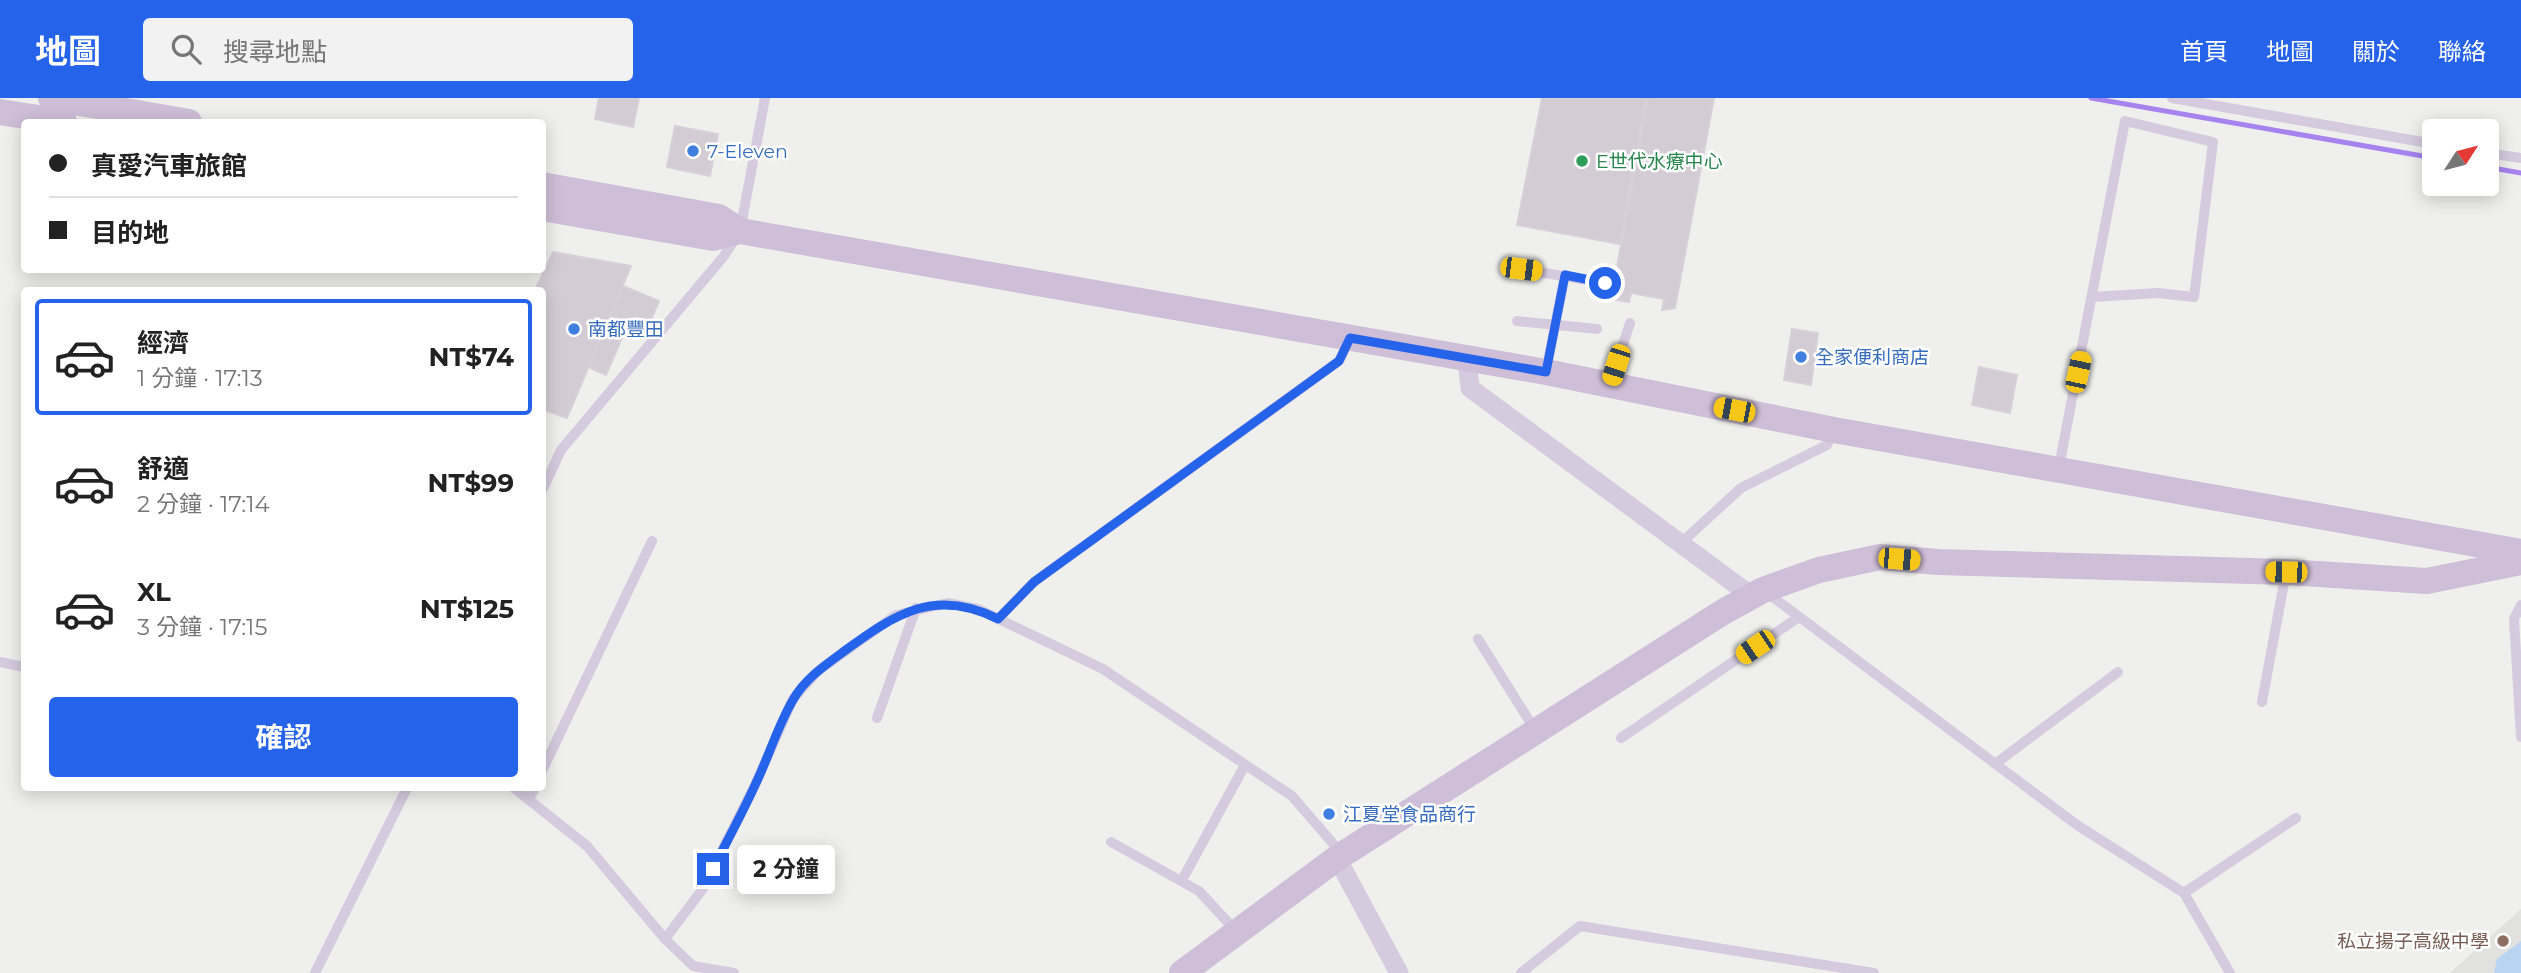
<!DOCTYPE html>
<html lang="zh-TW">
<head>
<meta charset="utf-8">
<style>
	:root { --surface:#fff; --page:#f2f2f2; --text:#222; --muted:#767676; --line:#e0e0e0; --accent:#2563eb }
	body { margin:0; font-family:Montserrat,"Noto Sans TC",sans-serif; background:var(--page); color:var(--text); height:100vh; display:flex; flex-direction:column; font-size:26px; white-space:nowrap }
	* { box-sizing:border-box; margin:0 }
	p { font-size:23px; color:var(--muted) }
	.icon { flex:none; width:38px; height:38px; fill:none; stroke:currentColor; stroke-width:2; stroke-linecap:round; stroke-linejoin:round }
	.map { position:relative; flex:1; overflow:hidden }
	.drawer { position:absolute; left:21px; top:189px; width:525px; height:504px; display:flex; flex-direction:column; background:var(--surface); border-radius:7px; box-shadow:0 4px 18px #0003 }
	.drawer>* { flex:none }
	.hud { position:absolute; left:21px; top:21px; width:525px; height:154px; border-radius:7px; box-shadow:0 4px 18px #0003; display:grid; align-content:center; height:154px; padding:0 28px; background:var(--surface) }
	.needle { width:46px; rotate:54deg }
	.controls { position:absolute; left:2422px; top:21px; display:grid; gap:14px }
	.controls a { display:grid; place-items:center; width:77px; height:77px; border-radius:7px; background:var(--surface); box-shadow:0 4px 18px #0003; font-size:35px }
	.end { position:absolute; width:32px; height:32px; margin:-16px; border:9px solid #2563eb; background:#fff; box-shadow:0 0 0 4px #fff }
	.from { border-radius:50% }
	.bubble { position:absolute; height:49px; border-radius:7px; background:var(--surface); box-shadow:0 4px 18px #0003; font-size:23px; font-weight:700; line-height:49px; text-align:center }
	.car { position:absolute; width:21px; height:42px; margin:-21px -10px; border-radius:9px; box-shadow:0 0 5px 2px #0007; background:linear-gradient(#f5c518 24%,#345 0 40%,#f5c518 0 76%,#345 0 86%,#f5c518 0) }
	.hud b { display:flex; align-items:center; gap:24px; height:66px; font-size:26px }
	.hud b+b { border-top:2px solid var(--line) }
	.hud i { width:18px; height:18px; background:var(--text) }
	ul { padding:12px 0 0; list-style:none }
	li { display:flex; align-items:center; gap:21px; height:116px; margin:0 14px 10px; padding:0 14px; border:4px solid transparent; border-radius:7px }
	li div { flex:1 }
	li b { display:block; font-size:26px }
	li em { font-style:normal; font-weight:700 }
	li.current { border-color:var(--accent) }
	li>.icon { width:63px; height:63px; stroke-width:1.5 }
	.action { display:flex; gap:14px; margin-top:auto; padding:14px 28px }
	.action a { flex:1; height:80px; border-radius:7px; background:var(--accent); color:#fff; font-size:28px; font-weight:700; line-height:80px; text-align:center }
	header { display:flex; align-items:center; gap:42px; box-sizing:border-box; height:98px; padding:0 35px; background:var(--accent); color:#fff }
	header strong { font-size:33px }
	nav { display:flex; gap:38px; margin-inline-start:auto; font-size:24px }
	.search { width:490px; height:63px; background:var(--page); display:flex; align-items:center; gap:18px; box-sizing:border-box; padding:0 24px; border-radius:7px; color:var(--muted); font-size:26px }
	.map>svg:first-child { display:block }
</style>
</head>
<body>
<header>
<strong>地圖</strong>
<div class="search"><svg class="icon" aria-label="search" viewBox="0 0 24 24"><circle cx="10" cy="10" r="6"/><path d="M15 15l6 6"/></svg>搜尋地點</div>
<nav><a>首頁</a><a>地圖</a><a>關於</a><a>聯絡</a></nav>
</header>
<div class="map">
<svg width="2521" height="875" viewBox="0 0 2521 875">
	<rect width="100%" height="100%" fill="#eff0ed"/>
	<path fill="#e1e1df" d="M2521 811V875H2450Z"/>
	<path fill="#b8d4f0" d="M2521 843V875H2494L2497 861Z"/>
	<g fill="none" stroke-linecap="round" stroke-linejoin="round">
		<path stroke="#a783ef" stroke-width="5" d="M2091 0 2434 60
			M2487 69 2521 75"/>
	</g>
	<path fill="#d4ccd5" stroke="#d8d0d9" stroke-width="2" d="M599 0H639L633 29 595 21Z
		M1542 0H1646L1620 146 1517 127Z
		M1648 0H1714L1675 210 1662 212 1664 201 1631 195 1629 204 1611 201Z
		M675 28 718 36 710 78 667 69Z
		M553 154 631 168 567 320 542 311V192H535Z
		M623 188 659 203 644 238 626 231 606 277 588 269Z
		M1792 231 1818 235 1811 287 1784 282Z
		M1979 269 2017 277 2010 315 1972 307Z"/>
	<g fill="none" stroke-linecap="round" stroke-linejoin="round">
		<path stroke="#d6cade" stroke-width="10" d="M2172 0 2434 46
			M2487 55 2521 60
			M1521 171 1605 185
			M1517 223 1597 231
			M1546 273 1565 177
			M1611 284 1630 225
			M2059 369 2125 23 2213 44 2194 199 2158 195 2093 199
			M542 393 561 352 724 158 740 133 765 0
			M1681 445 1741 390 1827 347 1833 334
			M1766 494 2077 727 2184 795 2230 875
			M998 521 1034 484 1339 263 1349 243
			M1478 541 1535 632
			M0 564 24 569
			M2262 604 2286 474
			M877 620 916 510
			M2521 639 2514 521 2521 507
			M1621 640 1799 519
			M1995 666 2118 574
			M542 673 652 443
			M514 690 587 748 665 841 702 792 755 687 793 601 818 573 896 517 948 505 978 511 1103 571 1292 698 1342 756
			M529 701 535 690
			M1111 744 1199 793 1235 832
			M1182 782 1245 667
			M2184 795 2296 720
			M665 841 693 868 734 875
			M315 875 407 690
			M1521 875 1580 828 1874 875"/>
		<path stroke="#d6cade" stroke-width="19" d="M1467 262 1470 290 1753 499
			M1337 760 1399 875"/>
		<path stroke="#cebed7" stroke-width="26" d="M51 0 189 24
			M0 14 64 24
			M542 87 719 119 740 133
			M542 110 713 140 740 133 1546 274 1834 332 2521 454
			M1182 875 1337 760 1723 514 1763 492 1819 472 1880 459 1938 464 2286 474 2427 483 2521 464"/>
	</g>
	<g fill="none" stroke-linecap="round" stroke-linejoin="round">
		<path stroke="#2563eb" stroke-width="9" d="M713 771C727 743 743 714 756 685 769 658 778 627 793 602 804 582 825 567 843 554 895 516 935 489 998 521L1034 484 1339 263 1350 240 1546 274 1565 177 1605 185"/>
	</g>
	<g fill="#3f7fe0" stroke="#fff" stroke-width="2.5">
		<circle cx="693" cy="53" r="7"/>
		<circle cx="574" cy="231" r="7"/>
		<circle cx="1801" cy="259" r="7"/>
		<circle cx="1329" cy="716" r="7"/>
	</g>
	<circle fill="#2e9e5b" stroke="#fff" stroke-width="2.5" cx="1582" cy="63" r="7"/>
	<circle fill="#8d6e63" stroke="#fff" stroke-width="2.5" cx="2503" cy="843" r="7"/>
	<g text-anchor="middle" stroke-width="5" stroke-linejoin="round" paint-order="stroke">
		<g font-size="19" fill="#366cbe" stroke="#fff" text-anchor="start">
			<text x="707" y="60">7-Eleven</text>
			<text x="588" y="238">南都豐田</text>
			<text x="1815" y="266">全家便利商店</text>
			<text x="1343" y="723">江夏堂食品商行</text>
		</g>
		<g font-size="19" fill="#27864d" stroke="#fff" text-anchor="start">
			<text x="1596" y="70">E世代水療中心</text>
		</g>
		<g font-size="19" fill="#785e54" stroke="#fff" text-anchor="end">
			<text x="2489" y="850">私立揚子高級中學</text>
		</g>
	</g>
</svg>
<div class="controls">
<a><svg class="needle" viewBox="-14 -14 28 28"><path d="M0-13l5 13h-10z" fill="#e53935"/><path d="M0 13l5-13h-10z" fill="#767676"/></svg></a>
</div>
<i class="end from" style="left:1605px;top:185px"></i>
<i class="end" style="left:713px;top:771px"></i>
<div class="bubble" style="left:737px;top:747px;width:98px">2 分鐘</div>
<i class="car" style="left:1521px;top:171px;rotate:97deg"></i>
<i class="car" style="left:1616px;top:267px;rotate:198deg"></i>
<i class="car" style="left:2078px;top:274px;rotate:12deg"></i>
<i class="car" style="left:1734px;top:312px;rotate:281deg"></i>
<i class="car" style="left:1899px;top:461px;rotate:95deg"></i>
<i class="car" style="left:2286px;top:474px;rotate:271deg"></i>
<i class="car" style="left:1755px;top:549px;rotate:236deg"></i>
<div class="hud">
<b><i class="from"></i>真愛汽車旅館</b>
<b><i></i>目的地</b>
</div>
<section class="drawer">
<ul>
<li class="current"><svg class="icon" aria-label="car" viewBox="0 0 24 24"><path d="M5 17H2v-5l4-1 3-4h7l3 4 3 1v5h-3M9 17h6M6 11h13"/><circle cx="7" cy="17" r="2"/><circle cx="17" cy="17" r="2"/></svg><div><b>經濟</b><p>1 分鐘 · 17:13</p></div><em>NT$74</em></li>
<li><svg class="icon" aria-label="car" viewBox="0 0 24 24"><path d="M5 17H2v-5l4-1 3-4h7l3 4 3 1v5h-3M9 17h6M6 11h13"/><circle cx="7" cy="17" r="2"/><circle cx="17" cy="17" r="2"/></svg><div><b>舒適</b><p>2 分鐘 · 17:14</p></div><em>NT$99</em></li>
<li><svg class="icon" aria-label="car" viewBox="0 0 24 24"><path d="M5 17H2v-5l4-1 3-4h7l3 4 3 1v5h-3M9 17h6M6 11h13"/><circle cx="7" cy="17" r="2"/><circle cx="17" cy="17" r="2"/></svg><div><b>XL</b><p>3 分鐘 · 17:15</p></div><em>NT$125</em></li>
</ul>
<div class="action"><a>確認</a></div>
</section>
</div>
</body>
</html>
